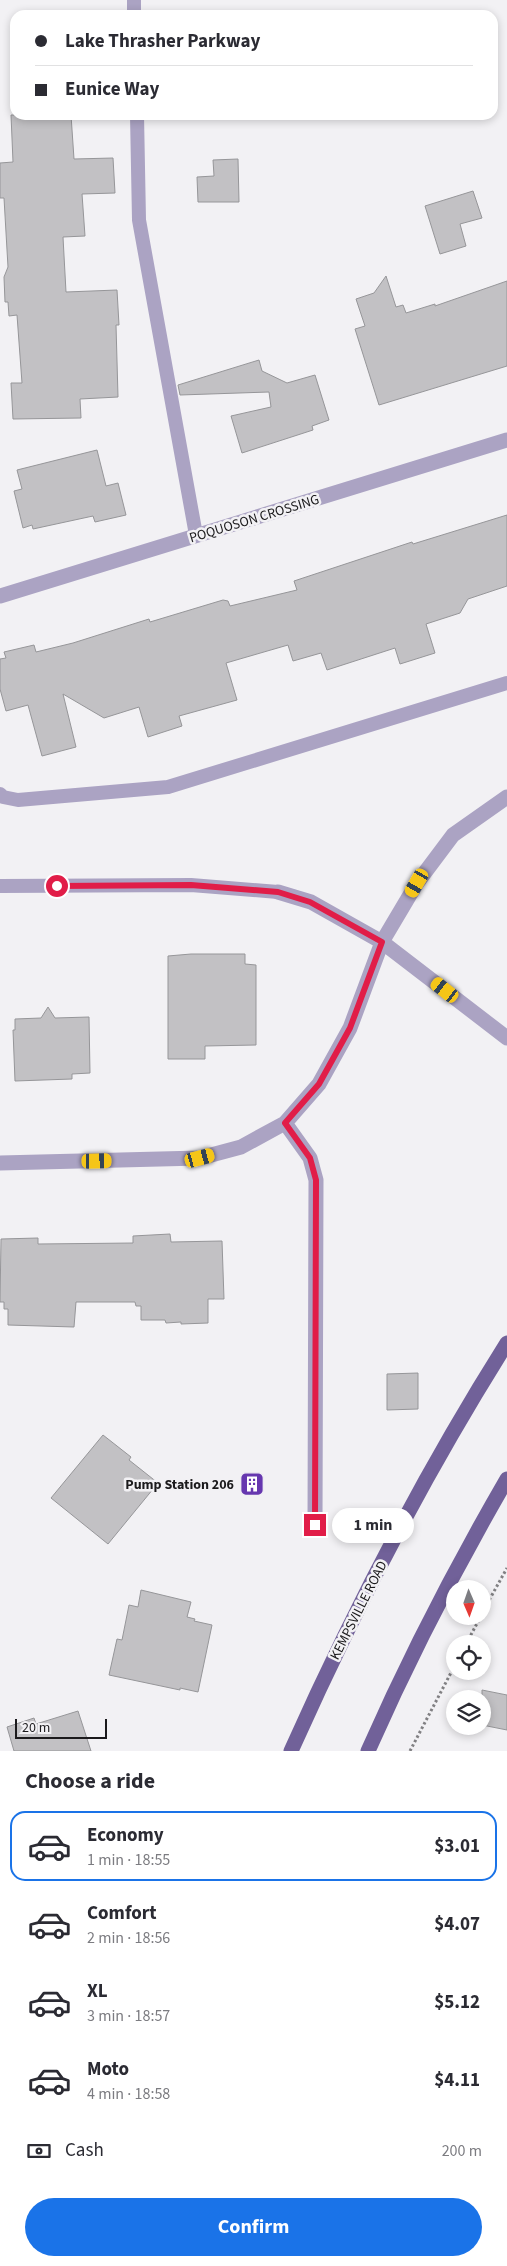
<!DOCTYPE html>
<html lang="en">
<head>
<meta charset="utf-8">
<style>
	:root { --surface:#fff; --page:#f2f2f3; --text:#2b2b33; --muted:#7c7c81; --line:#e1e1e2; --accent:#1a73e8 }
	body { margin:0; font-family:"Source Sans 3",sans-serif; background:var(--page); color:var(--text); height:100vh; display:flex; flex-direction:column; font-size:19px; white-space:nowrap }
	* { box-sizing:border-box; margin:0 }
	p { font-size:16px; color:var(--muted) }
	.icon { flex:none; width:28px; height:28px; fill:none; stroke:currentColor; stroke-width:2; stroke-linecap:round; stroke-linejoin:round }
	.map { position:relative; height:1751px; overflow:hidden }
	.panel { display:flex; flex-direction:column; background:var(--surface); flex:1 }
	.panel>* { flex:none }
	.guide { position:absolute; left:10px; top:10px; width:488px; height:110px; border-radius:15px; box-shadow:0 2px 8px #0003; display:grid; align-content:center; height:110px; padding:0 25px; background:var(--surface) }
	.needle { width:32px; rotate:178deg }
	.buttons { position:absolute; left:446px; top:1580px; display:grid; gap:10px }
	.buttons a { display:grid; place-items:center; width:45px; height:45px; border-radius:50%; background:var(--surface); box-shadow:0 2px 8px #0003; font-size:25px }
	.scale { position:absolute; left:15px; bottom:12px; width:92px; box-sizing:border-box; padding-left:5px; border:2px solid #1b1a1c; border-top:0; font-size:14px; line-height:18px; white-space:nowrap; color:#1b1a1c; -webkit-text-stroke:4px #f2f1f4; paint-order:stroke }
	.end { position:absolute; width:22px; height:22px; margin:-11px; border:6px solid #e11d48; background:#fff; box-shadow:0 0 0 2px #fff }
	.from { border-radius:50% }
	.bubble { position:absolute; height:35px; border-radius:18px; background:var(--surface); box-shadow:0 2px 8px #0003; font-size:16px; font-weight:700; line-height:35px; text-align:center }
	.car { position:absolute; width:15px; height:30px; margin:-15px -8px; border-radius:6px; box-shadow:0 0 4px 1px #0007; background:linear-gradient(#f5c518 24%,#345 0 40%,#f5c518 0 76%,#345 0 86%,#f5c518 0) }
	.guide b { display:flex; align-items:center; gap:18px; height:48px; font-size:19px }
	.guide b+b { border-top:1px solid var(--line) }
	.guide i { width:12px; height:12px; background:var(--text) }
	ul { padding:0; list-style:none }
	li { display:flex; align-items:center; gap:15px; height:70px; margin:0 10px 8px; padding:0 15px; border:2px solid transparent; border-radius:15px }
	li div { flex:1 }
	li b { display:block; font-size:19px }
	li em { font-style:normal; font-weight:700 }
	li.active { border-color:var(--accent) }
	li>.icon { width:45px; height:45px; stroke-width:1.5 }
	h2 { padding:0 25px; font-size:22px; line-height:60px }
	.pay { display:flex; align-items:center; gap:12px; height:55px; padding:0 25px; font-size:19px }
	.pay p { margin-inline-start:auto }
	.primary-button { display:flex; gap:10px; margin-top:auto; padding:10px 25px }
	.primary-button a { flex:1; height:58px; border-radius:30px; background:var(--accent); color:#fff; font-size:20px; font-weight:700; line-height:58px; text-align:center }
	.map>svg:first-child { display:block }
</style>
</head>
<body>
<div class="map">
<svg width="507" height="1751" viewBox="0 0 507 1751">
	<rect width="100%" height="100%" fill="#f2f1f4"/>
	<path fill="#c2c1c4" stroke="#969699" d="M11 115H71L74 159 113 158 115 193 82 194 85 236 63 237 66 292 117 290 119 325H116L118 397 80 399 81 418 13 419 11 383H22L17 315 9 316 8 302H5L4 277 8 267 4 198H0V163L13 162Z
		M238 159 239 202H198L197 177 214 176 213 160Z
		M473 191 482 218 460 224 466 246 440 254 425 206Z
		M386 276 396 307 403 305 406 313 435 304V306L507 281V366L379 405 355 329 365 326 356 299 374 293Z
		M259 360 262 371 287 383 315 375 329 420 312 426 313 430 242 453 231 416 271 407 269 392 180 395 178 385Z
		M97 450 106 486 118 483 126 515 95 522 93 516 33 529 32 525 23 528 14 491 22 489 17 470Z
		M507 515V586L468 599 460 613 426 624 435 653 400 664 395 648 327 670 321 653 293 661 288 645 226 663 237 700 179 716 182 726 148 737 139 707 104 718 63 694 76 747 42 756 28 705 6 711 0 689V659L6 658 4 652 34 645 36 652 73 643 149 619 150 622 223 600 228 601 230 606 297 590 294 581 412 542 413 544Z
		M191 954H245V964L256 965V1045L205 1046V1059H168V956Z
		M48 1007 55 1018 89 1017 90 1073 72 1074V1079L15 1081 13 1030H15V1019L41 1018Z
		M170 1234 171 1242 222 1241 224 1299H208V1323L181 1324V1322L166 1323 165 1320H141V1306H136L135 1302H76L74 1327 8 1325V1309H4V1302H0L1 1239 38 1238V1244L133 1243V1236Z
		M418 1373V1409L387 1410V1374Z
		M103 1435 131 1457 129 1460 158 1483 108 1544 51 1498Z
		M141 1590 191 1602 187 1617 195 1619 194 1621 212 1625 198 1692 180 1688V1690L109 1675 117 1639 122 1640 129 1605 138 1607Z
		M482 1690 507 1695V1730L482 1725Z
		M78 1711 91 1751H14L7 1727 34 1718 36 1724Z"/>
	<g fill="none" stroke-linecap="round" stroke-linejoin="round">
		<path stroke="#818083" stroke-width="3" stroke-dasharray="2.5 2.5" stroke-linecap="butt" d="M482 1613 507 1568
			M466 1644 481 1616
			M410 1751 455 1665"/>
		<path stroke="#aba3c3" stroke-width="14" d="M134 0V15
			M137 115 139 220 196 535
			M0 794 3 797 18 800 168 787 507 683
			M0 886 191 885 278 892"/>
		<path stroke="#aba3c3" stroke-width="15" d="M0 596 507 440
			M278 892 311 902 382 942 507 1038
			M285 1123 310 1158 316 1180 315 1525
			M0 1163 200 1158 241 1147 285 1123 319 1084 350 1028 382 942 417 883 453 835 507 797"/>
		<path stroke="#716199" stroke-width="15" d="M291 1751C354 1610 425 1473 507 1343
			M368 1751C409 1658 456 1567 507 1479"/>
	</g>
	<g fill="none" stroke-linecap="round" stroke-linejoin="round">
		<path stroke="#e11d48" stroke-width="6" d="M57 886 191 885 278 892 310 902 382 942 350 1028 319 1084 285 1123 310 1158 316 1180 315 1525"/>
	</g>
	<defs>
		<g id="building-square" transform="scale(1.25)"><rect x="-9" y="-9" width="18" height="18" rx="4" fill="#6637af" stroke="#f2f1f4"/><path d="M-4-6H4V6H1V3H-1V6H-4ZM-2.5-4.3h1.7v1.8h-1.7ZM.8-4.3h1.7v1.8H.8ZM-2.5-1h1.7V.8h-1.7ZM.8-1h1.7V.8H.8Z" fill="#fff"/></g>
	</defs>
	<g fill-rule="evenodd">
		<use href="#building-square" x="252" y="1484"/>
	</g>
	<g text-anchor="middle" stroke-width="5" stroke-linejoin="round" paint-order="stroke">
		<g font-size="14" fill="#1b1a1c" stroke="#f2f1f4">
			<text transform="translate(254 518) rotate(-17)" y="5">POQUOSON CROSSING</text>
			<text transform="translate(358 1610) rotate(-63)" y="5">KEMPSVILLE ROAD</text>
		</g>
		<g font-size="14" font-weight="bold" fill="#1b1a1c" stroke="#f2f1f4" text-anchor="end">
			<text x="234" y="1489">Pump Station 206</text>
		</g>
	</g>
</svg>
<div class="buttons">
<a><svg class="needle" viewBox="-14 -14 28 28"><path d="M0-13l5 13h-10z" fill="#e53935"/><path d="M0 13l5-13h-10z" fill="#7c7c81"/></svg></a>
<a><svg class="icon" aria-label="locate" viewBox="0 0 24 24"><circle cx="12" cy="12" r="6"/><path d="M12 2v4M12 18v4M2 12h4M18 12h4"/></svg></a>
<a><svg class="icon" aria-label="layers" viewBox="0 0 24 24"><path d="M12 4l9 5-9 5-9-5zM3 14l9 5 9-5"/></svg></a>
</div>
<div class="scale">20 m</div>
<i class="end from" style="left:57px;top:886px"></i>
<i class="end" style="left:315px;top:1525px"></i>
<div class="bubble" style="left:332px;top:1508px;width:82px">1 min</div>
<i class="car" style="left:417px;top:883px;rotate:210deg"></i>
<i class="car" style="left:445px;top:990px;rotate:308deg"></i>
<i class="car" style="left:200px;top:1158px;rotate:75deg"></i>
<i class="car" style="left:97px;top:1161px;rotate:89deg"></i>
<div class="guide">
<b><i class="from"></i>Lake Thrasher Parkway</b>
<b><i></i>Eunice Way</b>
</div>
</div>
<section class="panel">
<h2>Choose a ride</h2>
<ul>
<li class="active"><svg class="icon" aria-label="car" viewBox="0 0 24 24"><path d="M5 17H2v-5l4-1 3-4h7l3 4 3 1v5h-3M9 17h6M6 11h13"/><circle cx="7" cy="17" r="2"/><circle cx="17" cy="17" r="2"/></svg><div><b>Economy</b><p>1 min · 18:55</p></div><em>$3.01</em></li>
<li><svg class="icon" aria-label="car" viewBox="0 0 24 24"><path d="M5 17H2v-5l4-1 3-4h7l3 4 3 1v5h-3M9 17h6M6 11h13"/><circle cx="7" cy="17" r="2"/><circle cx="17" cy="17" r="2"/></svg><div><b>Comfort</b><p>2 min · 18:56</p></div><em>$4.07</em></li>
<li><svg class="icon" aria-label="car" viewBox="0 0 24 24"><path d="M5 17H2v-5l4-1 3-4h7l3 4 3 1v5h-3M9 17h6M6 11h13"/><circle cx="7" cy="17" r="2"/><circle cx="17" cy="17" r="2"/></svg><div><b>XL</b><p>3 min · 18:57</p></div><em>$5.12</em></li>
<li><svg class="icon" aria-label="car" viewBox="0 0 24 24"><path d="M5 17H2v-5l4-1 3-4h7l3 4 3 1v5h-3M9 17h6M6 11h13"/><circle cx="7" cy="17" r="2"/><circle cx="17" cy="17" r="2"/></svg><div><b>Moto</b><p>4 min · 18:58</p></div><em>$4.11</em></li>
</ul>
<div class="pay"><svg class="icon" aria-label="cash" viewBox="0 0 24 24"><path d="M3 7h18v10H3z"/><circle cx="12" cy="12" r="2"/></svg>Cash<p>200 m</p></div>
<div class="primary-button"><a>Confirm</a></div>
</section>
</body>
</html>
